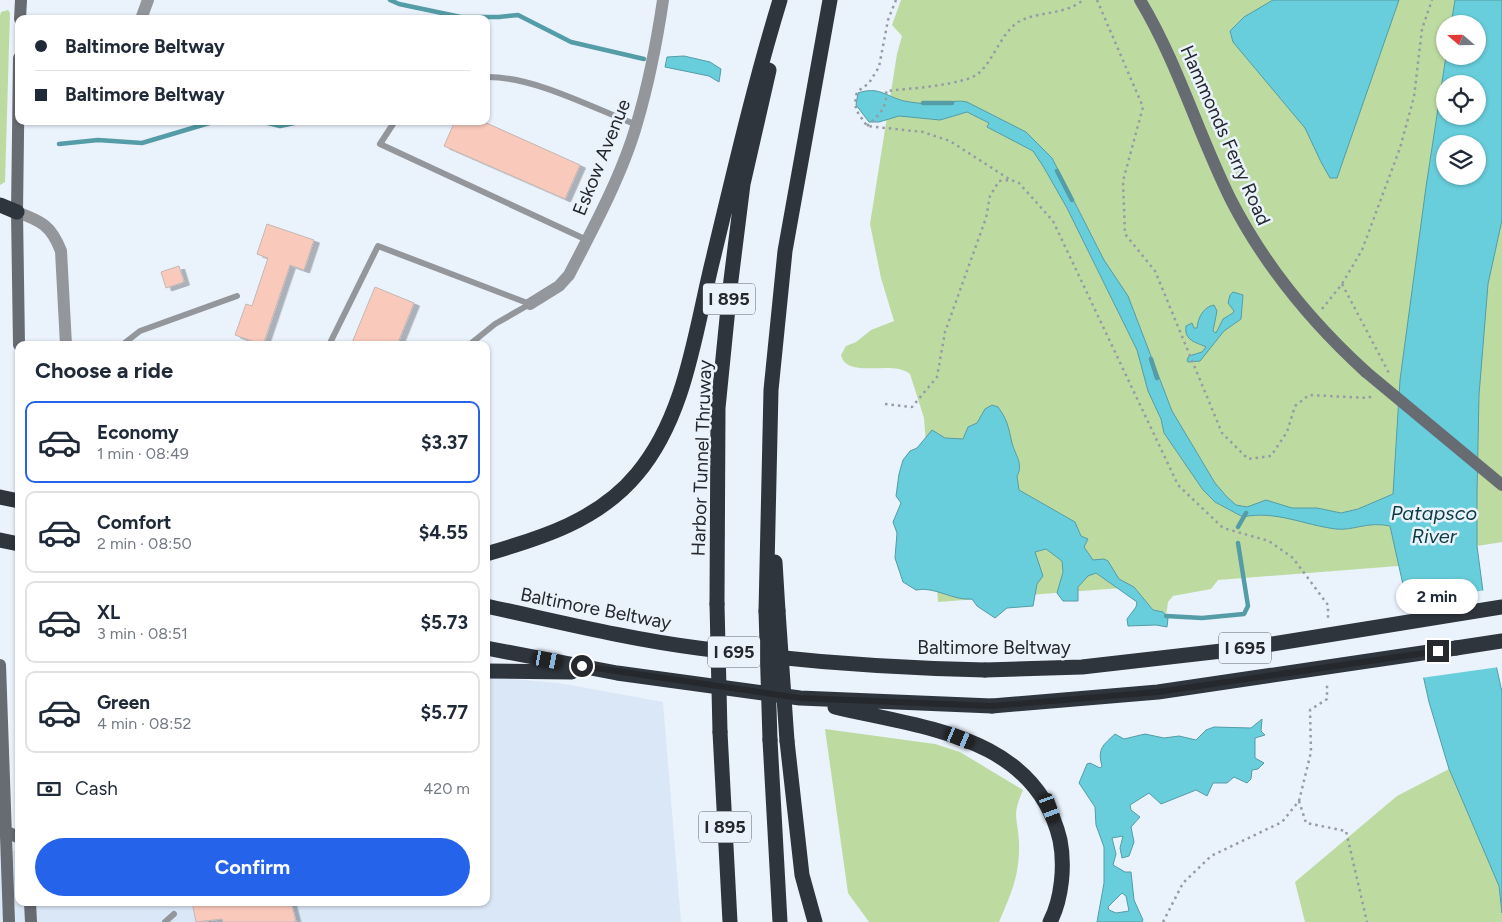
<!DOCTYPE html>
<html lang="en">
<head>
<meta charset="utf-8">
<style>
	:root { --surface:#fff; --page:#f6f6f7; --text:#1f2937; --muted:#747a83; --line:#e0e1e3; --accent:#2563eb }
	body { margin:0; font-family:Figtree,sans-serif; background:var(--page); color:var(--text); height:100vh; display:flex; flex-direction:column; font-size:19px; white-space:nowrap }
	* { box-sizing:border-box; margin:0 }
	p { font-size:16px; color:var(--muted) }
	.icon { flex:none; width:28px; height:28px; fill:none; stroke:currentColor; stroke-width:2; stroke-linecap:round; stroke-linejoin:round }
	.map { position:relative; flex:1; overflow:hidden }
	.side { position:absolute; left:15px; top:341px; width:475px; height:565px; display:flex; flex-direction:column; background:var(--surface); border-radius:10px; box-shadow:0 1px 4px #0004 }
	.side>* { flex:none }
	.guide { position:absolute; left:15px; top:15px; width:475px; height:110px; border-radius:10px; box-shadow:0 1px 4px #0004; display:grid; align-content:center; height:110px; padding:0 20px; background:var(--surface) }
	.needle { width:32px; rotate:290deg }
	.tools { position:absolute; left:1436px; top:15px; display:grid; gap:10px }
	.tools a { display:grid; place-items:center; width:50px; height:50px; border-radius:50%; background:var(--surface); box-shadow:0 1px 4px #0004; font-size:25px }
	.end { position:absolute; width:22px; height:22px; margin:-11px; border:6px solid #25282c; background:#fff; box-shadow:0 0 0 2px #fff }
	.from { border-radius:50% }
	.bubble { position:absolute; height:35px; border-radius:18px; background:var(--surface); box-shadow:0 1px 4px #0004; font-size:16px; font-weight:700; line-height:35px; text-align:center }
	.car { position:absolute; width:15px; height:30px; margin:-15px -8px; border-radius:6px; box-shadow:0 0 4px 1px #0007; background:linear-gradient(#222 24%,#8ab4d8 0 40%,#222 0 76%,#8ab4d8 0 86%,#222 0) }
	.guide b { display:flex; align-items:center; gap:18px; height:48px; font-size:19px }
	.guide b+b { border-top:1px solid var(--line) }
	.guide i { width:12px; height:12px; background:var(--text) }
	ul { padding:0; list-style:none }
	li { display:flex; align-items:center; gap:15px; height:82px; margin:0 10px 8px; padding:0 10px; border:2px solid var(--line); border-radius:10px }
	li div { flex:1 }
	li b { display:block; font-size:19px }
	li em { font-style:normal; font-weight:700 }
	li.on { border-color:var(--accent) }
	li>.icon { width:45px; height:45px; stroke-width:1.5 }
	h2 { padding:0 20px; font-size:22px; line-height:60px }
	.pay { display:flex; align-items:center; gap:12px; height:55px; padding:0 20px; font-size:19px }
	.pay p { margin-inline-start:auto }
	.primary-button { display:flex; gap:10px; margin-top:auto; padding:10px 20px }
	.primary-button a { flex:1; height:58px; border-radius:30px; background:var(--accent); color:#fff; font-size:20px; font-weight:700; line-height:58px; text-align:center }
	.map>svg:first-child { display:block }
</style>
</head>
<body>
<div class="map">
<svg width="1502" height="922" viewBox="0 0 1502 922">
	<defs>
		<filter id="shadow"><feDropShadow dx="5.5" dy="3" stdDeviation="0" flood-color="#0004"/></filter>
	</defs>
	<rect width="100%" height="100%" fill="#eaf2fc"/>
	<path fill="#dae7f7" d="M486 677 559 683 663 702 681 922H0V851H19V902H486Z"/>
	<path fill="#bddba1" fill-rule="evenodd" d="M901 0H1502V542L1477 546 1398 566 1218 580 1211 589 1173 596 1168 602 1166 616 1163 612 1153 610 1134 587 938 602 924 418 910 374C893 359 847 380 841 355L846 346 856 342 871 330 894 321 881 278 870 224 897 54 902 36 892 25ZM1445 24H1478V56H1445ZM1445 84H1478V116H1445ZM1445 144H1478V176H1445Z
		M8 10 10 13 5 182 0 185V16L1 12Z
		M1502 702V922H1305L1295 882 1397 796 1449 769Z
		M825 729 935 744 960 752 1023 790C1011 818 1018 816 1019 843 1020 875 1011 894 999 922H869L848 893Z"/>
	<path fill="#68cedb" stroke="#549ca6" fill-rule="evenodd" d="M1273 0H1399L1337 178H1330L1321 162 1305 128 1233 42 1230 31 1244 17Z
		M1455 0H1502V220L1488 284 1479 395 1477 492V546L1488 629 1502 692V913L1499 886 1449 769 1429 702 1390 526C1368 521 1353 531 1336 529 1304 525 1275 510 1243 517L1215 502 1203 490 1164 433 1161 419 1148 391 1137 350 1067 208 1043 166 1033 151 987 127 989 123 967 112 940 120 899 116 879 122H869L856 105 858 93C879 86 885 96 904 101 915 103 931 105 943 103 952 102 958 100 967 102L1026 132 1052 158 1104 260 1128 296 1172 411 1215 483 1227 497 1236 505 1247 507 1266 500 1292 508H1317L1341 513 1358 509 1393 494 1400 380 1426 187 1446 56H1478V24H1451ZM1445 84H1478V116H1445ZM1445 144H1478V176H1445Z
		M684 56 710 62 721 69 719 82 709 76 665 67 667 57Z
		M1233 292 1243 295 1241 319 1224 331 1200 361 1188 362 1187 360 1189 356 1202 352 1206 347C1196 342 1184 341 1186 326L1192 323 1194 328H1197C1198 318 1203 307 1214 305L1217 311 1213 331 1216 333 1223 319 1233 313 1234 311 1228 303 1230 295Z
		M992 405 998 407C1008 421 1008 426 1012 443 1015 455 1024 464 1017 476L1019 490 1075 522 1081 536 1088 539 1084 547 1093 560 1104 559 1108 561 1119 579 1134 587 1153 610 1163 612 1168 618 1167 627 1156 625 1128 626 1127 619 1136 607 1137 602 1096 573 1088 576 1078 587V601H1063L1057 593 1063 572 1062 561 1046 549 1035 552 1043 576 1037 584 1033 606 1007 608 995 618 977 606 972 599C953 601 935 586 916 590L903 582 895 558 897 533 893 522 901 503 896 496 899 474 903 460 910 451 917 448 932 430 945 438 963 439 968 427 977 423 985 409Z
		M1262 719 1261 731 1265 735 1255 738V758L1264 763 1258 769 1252 770 1251 779 1247 783 1234 777 1227 783H1213L1207 796 1196 790 1161 804 1149 793 1130 805 1131 810 1140 817 1131 827 1134 842 1129 856 1122 858 1120 848 1123 836 1112 838 1116 854 1113 865 1125 872H1131L1134 900 1143 920 1142 922H1097L1104 883V847L1096 825 1095 807 1079 783 1087 764 1090 763 1100 768 1102 766C1097 749 1103 745 1115 734L1124 739 1145 734 1164 738 1179 736 1196 740 1206 730 1214 727 1251 728ZM1122 893 1126 896 1129 911 1116 913 1109 910 1108 907Z"/>
	<path fill="#eaf2fc" d="M1486 590 1499 667 1421 678 1404 603Z"/>
	<g fill="none" stroke-linecap="round" stroke-linejoin="round">
		<path stroke="#549ca6" stroke-width="4.5" d="M390 0 399 4 461 17H499L518 15 571 42 644 59
			M923 103H952
			M260 121 280 126 304 121
			M59 144 98 140 142 143 216 121
			M1057 171 1072 200
			M1151 359 1157 378
			M1238 527 1246 513
			M1166 616 1202 618 1244 614 1248 606 1238 543"/>
	</g>
	<path fill="#f9cabc" stroke="#c5b7b3" filter="url(#shadow)" d="M455 121H482L580 165 565 199 444 146Z
		M267 224 314 240 304 270 290 265 263 345 235 335 246 304 252 306 268 258 257 254Z
		M179 266 184 282 166 288 161 272Z
		M375 287 414 303 397 345H351Z
		M192 902H291L296 922H223L222 919 196 922Z"/>
	<g fill="none" stroke-linecap="round" stroke-linejoin="round">
		<path stroke="#979ca4" stroke-width="2.5" stroke-dasharray="2.5 4" stroke-linecap="butt" d="M896 0 888 20 879 67 869 83 857 92C853 110 857 111 867 126L923 132 950 141 1009 179
			M1097 0 1143 107 1123 181 1125 234 1155 271 1222 433 1248 459 1271 456 1287 432 1295 406 1309 395 1369 398 1373 394
			M867 126C879 115 888 107 886 91 906 89 966 85 979 73 994 60 1003 28 1022 20 1042 11 1065 15 1083 0
			M1342 284 1390 375
			M1322 309 1342 284 1362 250 1400 148 1414 97 1422 29 1432 0
			M885 404 912 407 937 377 945 332 986 218 990 196 999 181 1011 180 1019 183 1053 221 1178 485 1223 528 1269 541 1293 558 1328 605V621
			M1299 801 1306 823 1346 831 1367 922
			M1163 922 1183 883 1211 856 1282 822 1299 801 1311 752 1310 710 1327 699V682"/>
		<path stroke="#93969b" stroke-width="6" d="M486 77C533 76 593 108 637 125
			M395 121 380 144 587 240
			M122 345 140 331 237 296
			M329 345 378 246 530 304 495 324 469 345
			M165 922 174 914"/>
		<path stroke="#93969b" stroke-width="12" d="M141 19 148 0
			M17 212C41 221 51 225 61 251L66 345
			M530 304 559 286 569 275C593 229 623 173 637 123 649 82 657 41 663 0"/>
		<path stroke="#676b72" stroke-width="12" d="M1140 0C1178 63 1198 134 1231 200 1265 266 1311 322 1366 372
			M20 19 21 0
			M19 58 17 212 19 345
			M0 665 9 922
			M4 830 19 838
			M30 902 31 922"/>
		<path stroke="#2f353d" stroke-width="15" d="M0 205 17 212
			M0 497 19 501
			M0 540 19 544
			M486 554C542 538 599 520 637 474 686 416 695 331 713 259 734 172 754 85 780 0
			M775 562 778 611
			M717 604 718 408 730 288 743 184 769 70
			M486 606C556 621 627 639 698 648 794 661 889 668 985 670
			M766 611 771 390 785 251 830 0
			M486 648 617 673 800 698 992 706
			M1456 648 1502 641
			M486 671 572 672
			M835 707C922 728 1035 735 1060 840 1065 865 1062 899 1050 922
			M720 732 730 922
			M770 740 780 922
			M787 741 802 875 815 922"/>
		<path stroke="#676b72" stroke-width="12" d="M1366 372 1502 485"/>
		<path stroke="#2f353d" stroke-width="15" d="M717 604 720 732
			M766 611 770 740
			M778 611 787 741
			M985 670 1082 667 1248 648 1502 607
			M992 706 1158 692 1456 648"/>
	</g>
	<g fill="none" stroke-linecap="round" stroke-linejoin="round">
		<path stroke="#25282c" stroke-width="6" d="M582 666 800 698 992 706 1158 692 1438 651"/>
	</g>
	<g text-anchor="middle" stroke-width="5" stroke-linejoin="round" paint-order="stroke">
		<g fill="#eaf2fc" stroke="#60656a" stroke-width="1">
			<rect x="703" y="283.5" width="52" height="31" rx="4"/>
			<rect x="1219" y="632.5" width="52" height="31" rx="4"/>
			<rect x="708" y="636.5" width="52" height="31" rx="4"/>
			<rect x="699" y="811.5" width="52" height="31" rx="4"/>
		</g>
		<g font-size="18" font-weight="bold" fill="#25282c">
			<text x="729" y="305">I 895</text>
			<text x="1245" y="654">I 695</text>
			<text x="734" y="658">I 695</text>
			<text x="725" y="833">I 895</text>
		</g>
		<g font-size="19" fill="#25282c" stroke="#eaf2fc">
			<text transform="translate(1226 135) rotate(66)" y="7">Hammonds Ferry Road</text>
			<text transform="translate(601 157) rotate(-68)" y="7">Eskow Avenue</text>
			<text transform="translate(701 458) rotate(-88)" y="7">Harbor Tunnel Thruway</text>
			<text transform="translate(596 608) rotate(11)" y="7">Baltimore Beltway</text>
			<text x="994" y="654">Baltimore Beltway</text>
		</g>
		<g font-size="20" font-style="italic" fill="#0b3c42" stroke="#eaf2fc">
			<text x="1434" y="520">Patapsco<tspan x="1434" dy="23">River</tspan></text>
		</g>
	</g>
</svg>
<div class="tools">
<a><svg class="needle" viewBox="-14 -14 28 28"><path d="M0-13l5 13h-10z" fill="#e53935"/><path d="M0 13l5-13h-10z" fill="#747a83"/></svg></a>
<a><svg class="icon" aria-label="locate" viewBox="0 0 24 24"><circle cx="12" cy="12" r="6"/><path d="M12 2v4M12 18v4M2 12h4M18 12h4"/></svg></a>
<a><svg class="icon" aria-label="layers" viewBox="0 0 24 24"><path d="M12 4l9 5-9 5-9-5zM3 14l9 5 9-5"/></svg></a>
</div>
<i class="end from" style="left:582px;top:666px"></i>
<i class="end" style="left:1438px;top:651px"></i>
<div class="bubble" style="left:1396px;top:579px;width:82px">2 min</div>
<i class="car" style="left:548px;top:660px;rotate:101deg"></i>
<i class="car" style="left:960px;top:738px;rotate:113deg"></i>
<i class="car" style="left:1050px;top:808px;rotate:160deg"></i>
<div class="guide">
<b><i class="from"></i>Baltimore Beltway</b>
<b><i></i>Baltimore Beltway</b>
</div>
<section class="side">
<h2>Choose a ride</h2>
<ul>
<li class="on"><svg class="icon" aria-label="car" viewBox="0 0 24 24"><path d="M5 17H2v-5l4-1 3-4h7l3 4 3 1v5h-3M9 17h6M6 11h13"/><circle cx="7" cy="17" r="2"/><circle cx="17" cy="17" r="2"/></svg><div><b>Economy</b><p>1 min · 08:49</p></div><em>$3.37</em></li>
<li><svg class="icon" aria-label="car" viewBox="0 0 24 24"><path d="M5 17H2v-5l4-1 3-4h7l3 4 3 1v5h-3M9 17h6M6 11h13"/><circle cx="7" cy="17" r="2"/><circle cx="17" cy="17" r="2"/></svg><div><b>Comfort</b><p>2 min · 08:50</p></div><em>$4.55</em></li>
<li><svg class="icon" aria-label="car" viewBox="0 0 24 24"><path d="M5 17H2v-5l4-1 3-4h7l3 4 3 1v5h-3M9 17h6M6 11h13"/><circle cx="7" cy="17" r="2"/><circle cx="17" cy="17" r="2"/></svg><div><b>XL</b><p>3 min · 08:51</p></div><em>$5.73</em></li>
<li><svg class="icon" aria-label="car" viewBox="0 0 24 24"><path d="M5 17H2v-5l4-1 3-4h7l3 4 3 1v5h-3M9 17h6M6 11h13"/><circle cx="7" cy="17" r="2"/><circle cx="17" cy="17" r="2"/></svg><div><b>Green</b><p>4 min · 08:52</p></div><em>$5.77</em></li>
</ul>
<div class="pay"><svg class="icon" aria-label="cash" viewBox="0 0 24 24"><path d="M3 7h18v10H3z"/><circle cx="12" cy="12" r="2"/></svg>Cash<p>420 m</p></div>
<div class="primary-button"><a>Confirm</a></div>
</section>
</div>
</body>
</html>
